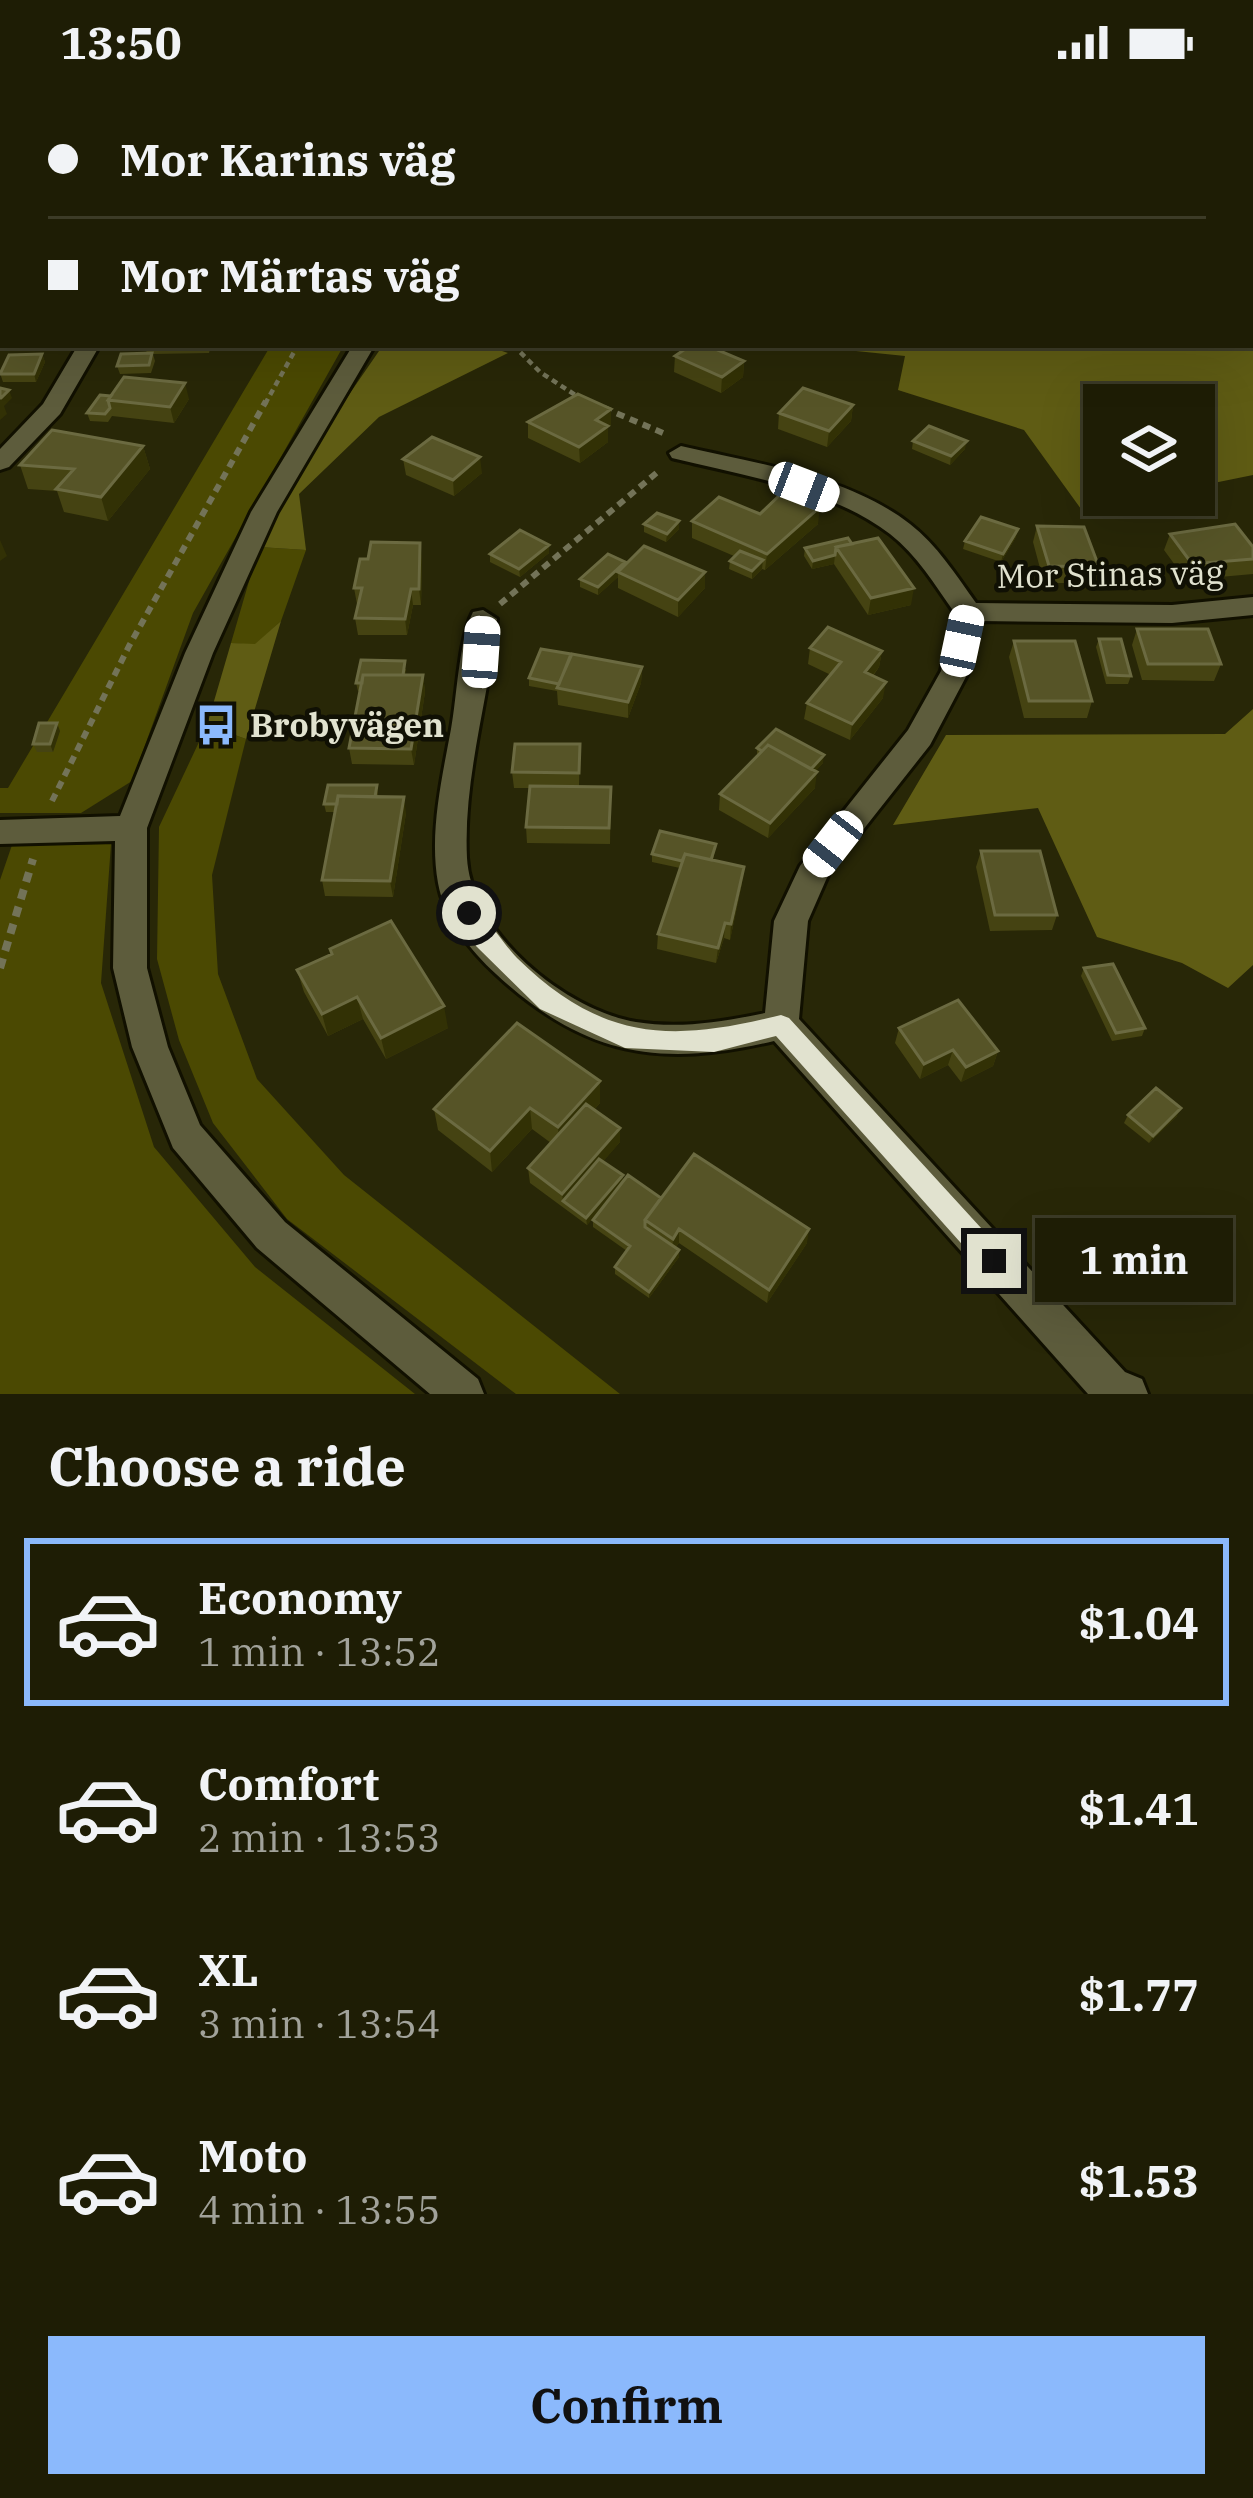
<!DOCTYPE html>
<html lang="en">
<head>
<meta charset="utf-8">
<style>
	:root { --surface:#1e1d05; --page:#26260f; --text:#f1f3f6; --muted:#a1a29a; --line:#3c3b27; --accent:#8bb9fc }
	body { margin:0; font-family:"IBM Plex Serif",serif; background:var(--page); color:var(--text); height:100vh; display:flex; flex-direction:column; font-size:45px; white-space:nowrap }
	* { box-sizing:border-box; margin:0 }
	p { font-size:39px; color:var(--muted) }
	.icon { flex:none; width:66px; height:66px; fill:none; stroke:currentColor; stroke-width:2; stroke-linecap:round; stroke-linejoin:round }
	.map { position:relative; height:1310px; overflow:hidden }
	.side { display:flex; flex-direction:column; background:var(--surface); flex:1 }
	.side>* { flex:none }
	.guide { position:absolute; left:0px; top:0px; width:1254px; height:264px; box-shadow:0 12px 48px #0002,0 0 0 3px var(--line); display:grid; align-content:center; height:264px; padding:0 48px; background:var(--surface) }
	.fabs { position:absolute; left:1083px; top:300px; display:grid; gap:24px }
	.fabs a { display:grid; place-items:center; width:132px; height:132px; border-radius:0px; background:var(--surface); box-shadow:0 12px 48px #0002,0 0 0 3px var(--line); font-size:60px }
	.end { position:absolute; width:54px; height:54px; margin:-27px; border:15px solid #e1e2cf; background:#111; box-shadow:0 0 0 6px #111 }
	.from { border-radius:50% }
	.bubble { position:absolute; height:84px; border-radius:0px; background:var(--surface); box-shadow:0 12px 48px #0002,0 0 0 3px var(--line); font-size:39px; font-weight:700; line-height:84px; text-align:center }
	.car { position:absolute; width:36px; height:72px; margin:-36px -18px; border-radius:15px; box-shadow:0 0 9px 3px #0007; background:linear-gradient(#fff 24%,#345 0 40%,#fff 0 76%,#345 0 86%,#fff 0) }
	.guide b { display:flex; align-items:center; gap:42px; height:114px; font-size:45px }
	.guide b+b { border-top:3px solid var(--line) }
	.guide i { width:30px; height:30px; background:var(--text) }
	ul { padding:0; list-style:none }
	li { display:flex; align-items:center; gap:36px; height:168px; margin:0 24px 18px; padding:0 24px; border:6px solid transparent; border-radius:0px }
	li div { flex:1 }
	li b { display:block; font-size:45px }
	li em { font-style:normal; font-weight:700 }
	li.on { border-color:var(--accent) }
	li>.icon { width:108px; height:108px; stroke-width:1.5 }
	h2 { padding:0 48px; font-size:54px; line-height:144px }
	.action { display:flex; gap:24px; margin-top:auto; padding:24px 48px }
	.action a { flex:1; height:138px; border-radius:0px; background:var(--accent); color:#111; font-size:48px; font-weight:700; line-height:138px; text-align:center }
	.status { display:flex; justify-content:space-between; align-items:center; height:84px; padding:0 60px; background:var(--surface); direction:ltr }
	.status svg { height:33px; fill:currentColor }
	.map>svg:first-child { display:block }
</style>
</head>
<body>
<div class="status"><b>13:50</b><svg viewBox="0 0 49 12"><path d="M0 12V9h3v3zM5 12V6h3v6zM10 12V3h3v9zM15 12V0h3v12zM26 1h20v11H26zM47 4h2v5h-2z"/></svg></div>
<div class="map">
<svg width="1253" height="1310" viewBox="0 0 1253 1310">
	<rect width="100%" height="100%" fill="#282707"/>
	<path fill="#4b4902" d="M271 261H344L193 529 132 697 81 729H0V704H8Z
		M259 463 306 466 281 537 255 561 231 559Z
		M207 641 246 655 212 791 218 890 257 995 344 1091 620 1310H516L287 1135 213 1039 179 956 157 875 159 743Z
		M111 760 101 899 154 1063 255 1183 415 1310H0V796L12 761Z"/>
	<path fill="#5f5c14" d="M796 0H1253V391L1194 403V321H1104V411H1151L1081 425 1024 346 898 306 905 272 797 261H1251V3Z
		M490 263 508 269 379 333 299 410 306 466 259 463 286 402 379 267Z
		M281 537 246 655 207 641 231 559 255 560Z
		M1253 625V881L1228 904 1182 879 1097 853 1038 724 893 741 946 651 1225 650Z"/>
	<g fill="none" stroke-linecap="round" stroke-linejoin="round">
		<g stroke="#111000" stroke-width="6">
			<path id="street" d="M410 0H428L409 3Z
				M620 0H638L639 3H621Z
				M0 7H3V17H0Z
				M78 261H100L60 330 9 383 0 386V365L43 320Z
				M353 261H375L277 428 213 569 147 744V884L168 963 200 1041 285 1138 478 1295 484 1310H430L257 1164 173 1064 132 963 113 884 115 757 0 760V736L120 732 185 569 251 428Z
				M681 362C756 380 847 391 910 440 937 461 956 491 976 519L1172 521 1253 513V531L1172 539 980 537 969 587 930 661 829 789 808 837 799 935 1125 1288 1142 1295 1148 1310H1088L774 957C660 984 584 972 496 890 471 867 444 834 438 799 429 749 442 694 451 645 457 613 459 555 473 528L483 526 497 535C489 614 463 694 467 774 471 849 565 926 636 938 680 945 722 938 765 929L774 837 800 782 908 646 941 587 954 528C935 501 917 471 890 450 830 404 744 392 672 374L669 369Z"/>
		</g>
		<path stroke="#737358" stroke-width="4.5" stroke-dasharray="6 4.5" stroke-linecap="butt" d="M513 261 540 288 580 314
			M265 320 298 261"/>
		<path stroke="#737358" stroke-width="6" stroke-dasharray="8 6" stroke-linecap="butt" d="M604 324 663 349
			M500 520 660 386
			M52 717 129 562 266 317"/>
		<path stroke="#737358" stroke-width="8" stroke-dasharray="10 8" stroke-linecap="butt" d="M0 884 33 775"/>
		<use href="#street" fill="#5d5c3c" fill-rule="evenodd"/>
	</g>
	<path fill="#454312" d="M64 0H252L253 3H78Z
		M675 0H726L675 2Z
		M0 230H3V261H37L35 265 0 266Z
		M144 261H211L209 269 153 270 155 277 151 289 120 290 117 282 147 269Z
		M42 270 45 278 36 298H3L0 289Z
		M675 272 744 277 743 293 721 309 674 288Z
		M100 311 189 315 174 339 112 332 108 338 90 337 87 329Z
		M853 321 851 337 827 363 778 345 779 329Z
		M611 325V341L608 343V358L580 379 528 354V338Z
		M913 357 965 365 950 381 912 365Z
		M143 362 150 385 108 437 64 428 57 407 28 405 20 381Z
		M403 375 482 389 454 412 406 391Z
		M760 430 818 440 765 486 762 485 752 495 729 485 730 477 734 472 692 454V437Z
		M644 440 679 445 666 458 644 448Z
		M1037 442 1099 483 1094 499H1044L1033 458Z
		M1170 450 1253 463V490L1186 496 1164 466Z
		M1016 453 1001 478 963 465 965 457Z
		M848 454 911 521 868 531 834 480 812 485 804 472 805 464Z
		M549 461V469L520 493 490 478V470Z
		M422 475 421 521H413L407 551H358L355 534 359 520H357L354 504Z
		M625 478 705 504 678 533 618 504V493L598 511 580 503V495Z
		M1137 545 1221 580 1214 597 1142 596 1132 561Z
		M1099 555 1131 592 1128 600H1106L1096 563Z
		M1014 557 1092 617 1087 634H1024L1009 573Z
		M810 564 882 567 879 583 873 592 883 614 850 656 804 635 807 619 831 591 808 580Z
		M642 583 641 599 628 634 558 621 557 607 529 602V594Z
		M406 585 405 591H423L425 608 414 681 352 680 349 664 360 607H358L356 599Z
		M60 647 53 668H37L33 660Z
		M580 660 579 702 611 703 610 760 527 759 526 743 530 704H514L512 688Z
		M757 664 823 679 815 687V704L768 754 719 726 720 710 757 672Z
		M377 701 378 713 406 729 393 813 325 812 322 796 335 728H326L324 720Z
		M716 760 713 776 742 799 730 856 724 854 716 879 657 865 658 850 680 784 652 778V770Z
		M981 767 1057 831 1052 846 990 847 976 783Z
		M330 865 448 944 386 975 363 935 328 952 304 908 297 886 331 870Z
		M1084 884 1145 944 1142 952 1112 957 1081 892Z
		M899 944 998 967 993 982 961 998 948 981 920 995 895 959Z
		M600 997V1019L594 1026 620 1044V1058L603 1077 623 1091V1098L661 1114 807 1159 767 1219 679 1159 675 1164 679 1173 649 1214 615 1190V1183L627 1167 593 1143V1136L613 1110 587 1141 530 1099 528 1084 551 1059 532 1045 492 1088 438 1046 434 1025Z
		M1128 1031 1177 1032 1149 1059 1124 1039Z"/>
	<path fill="#323105" d="M42 270 45 278 36 298 34 290Z
		M744 277 743 293 721 309 722 293Z
		M185 299 189 315 174 339 170 323Z
		M9 306 12 314 4 322 7 330 0 336V315Z
		M853 321 851 337 827 363 829 347Z
		M611 325V341L608 343V358L580 379 579 363 596 336Z
		M967 357 965 365 950 381 951 372Z
		M143 362 150 385 108 437 101 413Z
		M480 373 482 389 454 412 453 396Z
		M820 423 818 440 765 486 767 470Z
		M679 437V445L666 458 667 450Z
		M1018 445 1016 453 1001 478 1003 470Z
		M0 456 7 472 0 477Z
		M420 459 422 475 421 521 419 505Z
		M549 461V469L520 493 519 485Z
		M835 471 834 480 812 485 813 477Z
		M763 476 762 485 752 495V487Z
		M625 478 618 488V493L598 511V503Z
		M705 488V504L678 533V516Z
		M914 504 911 521 868 531 871 514Z
		M411 505 413 521 407 551 405 535Z
		M882 567 879 583 862 605 865 588Z
		M642 583 641 599 628 634V618Z
		M423 591 425 608 414 681 411 665Z
		M886 598 883 614 850 656 852 640Z
		M57 639 60 647 53 668 50 660Z
		M824 671 823 679 805 699 806 691Z
		M817 688 815 704 768 754 770 739Z
		M404 713 406 729 393 813 390 797Z
		M744 783 742 799 730 856 731 840Z
		M725 839 724 854 716 879 718 864Z
		M357 913 363 935 328 952 322 930Z
		M444 922 448 944 386 975 381 954Z
		M953 966 948 981 920 995 924 980Z
		M998 967 993 982 961 998 966 983Z
		M600 997V1019L559 1065 558 1043Z
		M530 1024 532 1045 492 1088 490 1067Z
		M1181 1024 1177 1032 1149 1059 1153 1052Z
		M620 1044V1058L567 1120 563 1117 562 1110Z
		M623 1091V1099L587 1141 586 1134Z
		M679 1145V1159L672 1168 673 1155Z
		M809 1145 807 1159 767 1219 769 1206Z
		M679 1166V1173L649 1214V1208Z"/>
	<path fill="#565427" stroke="#6b6a41" stroke-width="3" d="M146 0H187L184 3Z
		M202 0H243L241 3H200Z
		M255 0H297L296 3H253Z
		M0 15H3V39L0 38Z
		M0 230H3V250H0Z
		M691 261H706L744 277 722 293 675 272Z
		M152 269 149 281 117 282 121 270Z
		M42 270 34 290H0L9 271Z
		M124 293 185 299 170 323 108 316Z
		M0 304 9 306 1 314H0Z
		M803 304 853 321 829 347 779 329Z
		M578 310 611 325 596 336 608 342 579 363 528 338Z
		M100 311 111 312 108 316 110 324 105 330 87 329Z
		M929 342 967 357 951 372 913 357Z
		M52 346 143 362 101 413 56 405 74 385 20 381Z
		M432 353 480 373 453 396 403 375Z
		M783 408 820 423 767 470 692 437 719 413 760 430Z
		M657 429 679 437 667 450 644 440Z
		M981 433 1018 445 1003 470 965 457Z
		M1235 440 1253 463V475L1192 480 1170 450Z
		M1037 442 1084 443 1099 483 1049 482Z
		M520 446 549 461 519 485 490 470Z
		M848 454 852 460 836 463 835 471 813 477 805 464Z
		M878 454 914 504 871 514 836 463Z
		M371 458 420 459 419 505H411L405 535 355 534 362 504H354L360 475H368Z
		M644 462 705 488 678 516 618 488Z
		M740 467 763 476 752 487 730 477Z
		M608 470 625 478 598 503 580 495Z
		M828 543 882 567 865 588 886 598 852 640 807 619 841 578 810 564Z
		M1137 545H1208L1221 580H1148Z
		M1099 555H1121L1131 592 1108 591Z
		M1014 557H1075L1092 617H1029Z
		M541 565 571 570 559 600 529 594Z
		M572 570 642 583 628 618 557 604Z
		M361 576 405 577 403 591H363L362 599H356Z
		M363 591H423L411 665 349 664Z
		M39 639H57L50 660H33Z
		M776 645 824 671 811 685 768 661 762 667 757 664Z
		M515 660H580L579 689 512 688Z
		M768 661 817 688 770 739 720 710Z
		M328 701H377L375 713 338 712 337 720H324Z
		M530 702 611 703 609 744 526 743Z
		M338 712 404 713 390 797 322 796Z
		M660 747 716 760 711 776 685 770 682 777 652 770Z
		M981 767H1040L1057 831H995Z
		M685 770 744 783 731 840 725 839 718 864 658 850Z
		M391 837 444 922 381 954 357 913 322 930 297 886 332 870 330 865Z
		M1113 880 1145 944 1116 949 1084 884Z
		M958 916 998 967 966 983 953 966 924 980 899 944Z
		M517 939 600 997 558 1043 530 1024 490 1067 434 1025Z
		M1156 1004 1181 1024 1153 1052 1128 1031Z
		M586 1020 620 1044 562 1110 528 1084Z
		M694 1070 809 1145 769 1206 679 1145 673 1155 645 1136Z
		M599 1075 623 1091 586 1134 563 1117Z
		M628 1091 661 1114 645 1136V1143L679 1166 649 1208 615 1183 630 1162 593 1136Z"/>
	<path fill="#e1e2cf" d="M469 820C482 825 504 861 517 874 602 957 670 959 781 931L789 934 1003 1168V1186H985L776 952 714 968 625 964 540 925 476 862 458 829Z"/>
	<defs>
		<g id="bus-bare" transform="scale(3.24)"><path d="M-5-6H5V4H4V6H2V4H-2V6H-4V4H-5ZM-3.5-4V0h7V-4ZM-3.5 1.2v1.5H-2V1.2ZM2 1.2v1.5H3.5V1.2Z" fill="#8bb9fc" stroke="#101004" stroke-width="2.5" paint-order="stroke"/></g>
	</defs>
	<g fill-rule="evenodd">
		<use href="#bus-bare" x="216" y="641"/>
	</g>
	<g text-anchor="middle" stroke-width="9" stroke-linejoin="round" paint-order="stroke">
		<g font-size="33" fill="#e1e2cf" stroke="#101004">
			<text transform="translate(1110 490) rotate(-1)" y="12">Mor Stinas väg</text>
		</g>
		<g font-size="33" font-weight="bold" fill="#e1e2cf" stroke="#101004" text-anchor="start">
			<text x="250" y="653">Brobyvägen</text>
		</g>
	</g>
</svg>
<div class="fabs">
<a><svg class="icon" aria-label="layers" viewBox="0 0 24 24"><path d="M12 4l9 5-9 5-9-5zM3 14l9 5 9-5"/></svg></a>
</div>
<i class="end from" style="left:469px;top:829px"></i>
<i class="end" style="left:994px;top:1177px"></i>
<div class="bubble" style="left:1035px;top:1134px;width:198px">1 min</div>
<i class="car" style="left:804px;top:403px;rotate:111deg"></i>
<i class="car" style="left:962px;top:557px;rotate:12deg"></i>
<i class="car" style="left:481px;top:568px;rotate:4deg"></i>
<i class="car" style="left:833px;top:760px;rotate:218deg"></i>
<div class="guide">
<b><i class="from"></i>Mor Karins väg</b>
<b><i></i>Mor Märtas väg</b>
</div>
</div>
<section class="side">
<h2>Choose a ride</h2>
<ul>
<li class="on"><svg class="icon" aria-label="car" viewBox="0 0 24 24"><path d="M5 17H2v-5l4-1 3-4h7l3 4 3 1v5h-3M9 17h6M6 11h13"/><circle cx="7" cy="17" r="2"/><circle cx="17" cy="17" r="2"/></svg><div><b>Economy</b><p>1 min · 13:52</p></div><em>$1.04</em></li>
<li><svg class="icon" aria-label="car" viewBox="0 0 24 24"><path d="M5 17H2v-5l4-1 3-4h7l3 4 3 1v5h-3M9 17h6M6 11h13"/><circle cx="7" cy="17" r="2"/><circle cx="17" cy="17" r="2"/></svg><div><b>Comfort</b><p>2 min · 13:53</p></div><em>$1.41</em></li>
<li><svg class="icon" aria-label="car" viewBox="0 0 24 24"><path d="M5 17H2v-5l4-1 3-4h7l3 4 3 1v5h-3M9 17h6M6 11h13"/><circle cx="7" cy="17" r="2"/><circle cx="17" cy="17" r="2"/></svg><div><b>XL</b><p>3 min · 13:54</p></div><em>$1.77</em></li>
<li><svg class="icon" aria-label="car" viewBox="0 0 24 24"><path d="M5 17H2v-5l4-1 3-4h7l3 4 3 1v5h-3M9 17h6M6 11h13"/><circle cx="7" cy="17" r="2"/><circle cx="17" cy="17" r="2"/></svg><div><b>Moto</b><p>4 min · 13:55</p></div><em>$1.53</em></li>
</ul>
<div class="action"><a>Confirm</a></div>
</section>
</body>
</html>
